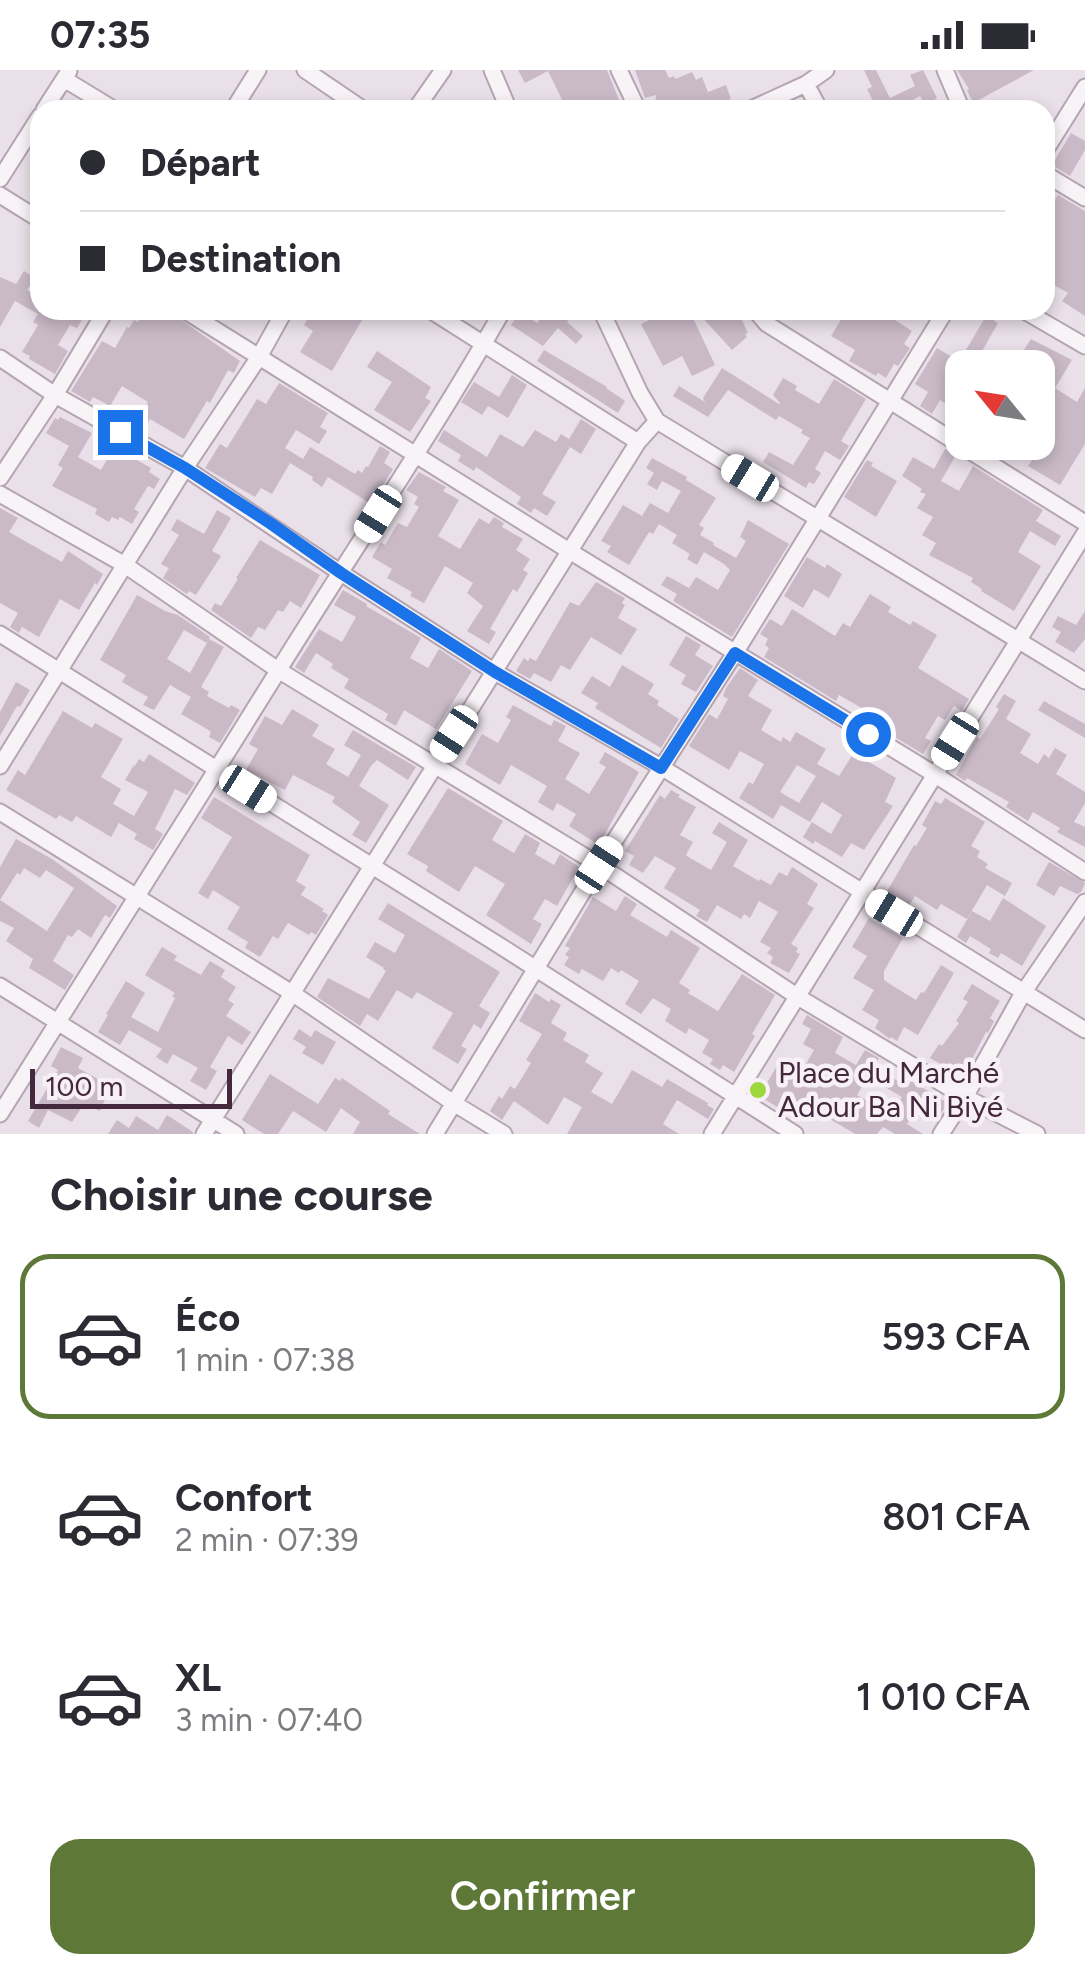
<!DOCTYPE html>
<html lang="fr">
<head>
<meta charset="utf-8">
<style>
	:root { --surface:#fff; --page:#f7f7f7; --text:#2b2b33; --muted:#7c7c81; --line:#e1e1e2; --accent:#5e7838 }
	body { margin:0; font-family:Figtree,sans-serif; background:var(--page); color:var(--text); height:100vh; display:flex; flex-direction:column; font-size:38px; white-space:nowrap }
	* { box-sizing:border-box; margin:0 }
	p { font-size:32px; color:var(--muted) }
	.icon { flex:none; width:55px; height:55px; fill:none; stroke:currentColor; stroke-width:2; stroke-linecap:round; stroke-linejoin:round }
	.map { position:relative; height:1064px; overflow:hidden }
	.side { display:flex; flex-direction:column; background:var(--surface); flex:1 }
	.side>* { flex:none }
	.hud { position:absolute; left:30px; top:30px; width:1025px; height:220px; border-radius:30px; box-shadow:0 5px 15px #0003; display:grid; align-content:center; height:220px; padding:0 50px; background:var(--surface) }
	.needle { width:65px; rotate:300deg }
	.fabs { position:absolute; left:945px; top:280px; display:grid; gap:20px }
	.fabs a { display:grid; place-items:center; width:110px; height:110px; border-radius:20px; background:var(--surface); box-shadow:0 5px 15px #0003; font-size:50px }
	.scale { position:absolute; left:30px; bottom:25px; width:202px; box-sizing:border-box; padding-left:10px; border:5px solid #43283e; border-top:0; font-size:28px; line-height:35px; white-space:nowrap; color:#43283e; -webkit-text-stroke:8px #f7f0f7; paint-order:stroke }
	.end { position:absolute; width:45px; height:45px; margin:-22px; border:12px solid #1a73e8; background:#fff; box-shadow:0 0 0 5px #fff }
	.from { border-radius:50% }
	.car { position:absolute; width:30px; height:60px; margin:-30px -15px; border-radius:12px; box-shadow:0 0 8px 2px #0007; background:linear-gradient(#fff 24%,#345 0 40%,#fff 0 76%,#345 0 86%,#fff 0) }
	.hud b { display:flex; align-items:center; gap:35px; height:95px; font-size:38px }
	.hud b+b { border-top:2px solid var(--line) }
	.hud i { width:25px; height:25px; background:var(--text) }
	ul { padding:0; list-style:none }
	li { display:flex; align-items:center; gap:30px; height:165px; margin:0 20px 15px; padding:0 30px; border:5px solid transparent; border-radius:30px }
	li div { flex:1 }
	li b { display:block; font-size:38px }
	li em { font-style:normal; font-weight:600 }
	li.selected { border-color:var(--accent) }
	li>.icon { width:90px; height:90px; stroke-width:1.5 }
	h2 { padding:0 50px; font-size:45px; line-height:120px }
	.action { display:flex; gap:20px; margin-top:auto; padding:20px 50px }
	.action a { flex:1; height:115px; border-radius:30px; background:var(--accent); color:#fff; font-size:40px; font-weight:600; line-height:115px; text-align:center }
	.status { display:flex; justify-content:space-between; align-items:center; height:70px; padding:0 50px; background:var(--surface); direction:ltr }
	.status svg { height:28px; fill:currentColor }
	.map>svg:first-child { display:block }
</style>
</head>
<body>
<div class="status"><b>07:35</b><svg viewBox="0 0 49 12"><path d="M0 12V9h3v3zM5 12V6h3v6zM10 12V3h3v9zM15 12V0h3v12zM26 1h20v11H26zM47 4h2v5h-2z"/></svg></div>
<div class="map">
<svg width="1085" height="1064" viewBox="0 0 1085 1064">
	<rect width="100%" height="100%" fill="#eae0e9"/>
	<path fill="#cabac8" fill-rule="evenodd" d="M518 0H607L623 40H567L548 1 525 13Z
		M635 0H665L669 8 674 6 675 9 692 2 696 10 702 7 708 22 726 15 731 29 704 40H663L662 35H655L656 25 645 28Z
		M864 0H876L890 28 915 16 910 5 923 0 937 28 925 35 920 26 895 40H865L875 35 867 19 872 17Z
		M957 0H1034L973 33 967 20 969 19Z
		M1071 63 1085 71V80L1070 106 1052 95Z
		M1045 124 1055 130 1058 125 1085 141V246L1062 231 1068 223 1045 210Z
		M24 201 35 208 27 220 40 227V240H75L85 245 77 258 70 255 58 275 68 281 55 304 29 289 30 286 22 282 38 255 33 252 38 244 15 231 0 257V207L16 214Z
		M148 240H167L240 291 234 303 228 300 210 333 207 331 184 369 150 349 145 358 136 353 148 332 122 316 110 336 93 327 90 332 71 321 102 271 115 278 127 257 129 258 134 250 138 252 140 248 143 250Z
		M313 240H328L342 248 347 240H368L332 301 300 282 313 261 304 255Z
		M548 240H576L567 252 583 266 576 274 558 258 543 276 511 255 520 242 537 253Z
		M655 240H684L688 250 693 248 715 295 692 306 682 286 663 296 641 254 658 246Z
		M709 240H737L748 263 745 264 747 267 732 280 700 245Z
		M847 240H894L890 247 912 261 904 274 910 278 898 296 894 294 886 308 878 303 876 306 849 291 855 280 831 266Z
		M986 246 998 253 981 283 1006 298H973L960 290Z
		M1031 269 1072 290 1055 318 1077 332 1085 318V374L1060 415 1028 396 1032 390 1002 372H1038V319L1045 306 1038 301V298L1031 297 1035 291 1022 283Z
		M937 278 962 293V324L958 321 949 336 940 330 932 344 920 336 928 322 915 314Z
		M544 280 607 317 606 318 625 331 618 343 537 291Z
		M377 281 431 317 425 328 431 331 410 362 374 340 392 312 367 297Z
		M722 298 779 334 780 333 773 325 783 308 797 316 795 320 819 334 834 309 866 329 841 371 849 376 840 390 825 381 815 399 821 403 814 414 809 412 806 418 763 392 769 382 793 395 810 368 801 363 803 360 779 346 776 350 728 320 708 347 673 326 679 316 705 332 703 328Z
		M512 305 527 315 508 348 488 336 482 345 461 332 474 312 499 327Z
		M279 313 328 343 320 357 327 361 319 374 296 360 285 378 303 389 310 377 355 404 358 400 362 403 366 396 368 397 380 376 390 382 384 393 393 399 371 434 328 407 322 417 312 410 313 407 290 393 272 424 261 418 255 427 205 398 220 374 227 378 257 329 266 334Z
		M60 347 92 363 78 387 101 400 114 377 151 398 149 402 160 409 154 419 148 416 134 439 139 442 132 454 120 447 118 450 112 447 109 452 95 444 97 439 52 416 63 398 58 395 69 376 46 363 55 348 58 350Z
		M581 349 596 359 581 384 570 377 542 424 556 432 547 446 534 438 531 443 517 434 521 427 476 397 474 401 458 391 461 385 438 371 444 360 487 387 500 364 523 377 535 360 556 372 561 364 569 369Z
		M945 379 956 385 941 411 959 421 973 396 1043 440 1036 451 1061 466 1055 476 1030 461 1018 482 1041 496 1014 541 981 521 982 519 971 512 973 508 929 485 936 473 922 465 933 447 917 438 926 424 920 422 922 419 902 406 913 387 934 399Z
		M652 388 687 407 686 410 716 428 699 455 704 458 700 465 714 473 713 475 736 488 746 471 740 467 748 450 789 474 732 567 673 531 677 524 661 515 667 506 689 518 696 507 718 520 730 500 724 494 704 482 697 495 687 489 690 484 672 473 677 465 659 454 653 464 649 462 629 495 607 482 611 476 601 471 623 435 642 446 650 433 668 443 681 421 662 411 657 420 647 414 654 403 646 398Z
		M867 390 873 393 871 396 897 411 876 447 844 427Z
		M419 402 446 417 443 421 459 430 438 466 460 479 479 448 489 454 494 447 504 453 502 457 523 469 516 480 530 489 523 500 528 503 517 522 513 519 490 559 496 562 489 574 467 561 483 536 467 523 473 513 445 496 424 533 410 526 412 522 387 508 392 499 372 487 381 472 385 475 398 453 407 457 419 437 414 434 418 427 406 420Z
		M0 438 18 448 9 462 62 492 68 481 103 504 97 515 95 513 79 540 60 529 39 567 22 557 19 563 10 557 18 543 0 533Z
		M217 440 231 448 212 481 221 486 196 525 189 521 187 524 163 508 169 498 161 494 179 465 171 460 177 449 204 464Z
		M260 470 320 505 301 538 290 531 283 542 278 540 265 560 258 557 251 568 211 540 215 533 221 536 238 509 236 508Z
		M807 487 825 498 827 494 842 504 829 528 814 519 803 538 784 526Z
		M596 512 625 528 622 533 625 535 618 548 637 559 621 585 591 567 570 600 561 595 551 612 534 603 530 609 516 601 524 588 528 591 530 588 536 591 570 532 579 536Z
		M343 520 367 534 366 536 421 568 410 588 428 598 439 579 472 601 436 659 404 640 396 656 385 650 388 644 344 618 349 609 331 598 333 594 316 583 304 603 295 597 319 559 342 572 356 547 334 535Z
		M870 524 891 537 888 542 910 555 913 551 937 565 918 598 969 629 962 641 954 636 945 650 938 646 925 668 931 671 923 684 863 648 867 641 839 625 836 631 764 587 769 578 765 575 768 569 760 564 770 549 782 556 792 539 835 566 843 553 850 557Z
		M137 525 165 541 178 545 210 567 207 573 184 560 167 589 190 603 209 569 224 577 201 617 209 622 207 626 229 638 231 635 240 640 220 673 209 667 211 662 207 659 181 644 191 627 170 615 154 640 143 635 148 627 122 612 126 605 100 590Z
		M1085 541V569L1074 583 1055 572 1061 562 1052 557 1058 546 1076 555Z
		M686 566 701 575 695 585 713 596 696 622 681 614 686 605 669 595Z
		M622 595 654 614 648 624 659 631 657 635 679 649 661 678 595 638 598 633 581 623 592 606 610 617Z
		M740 598 758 610 748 626 772 640 761 660 781 672 783 667 790 672 796 662 826 679 817 694 839 706 855 681 865 687 864 689 896 708 885 732 893 736 864 780 851 773 842 787 815 771 813 774 803 767 812 752 831 764 842 745 822 732 810 752 781 735 773 749 739 728 749 712 753 714 764 694 740 681 729 700 689 676 709 644 717 649 728 629 723 626 726 618ZM797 695 816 706 799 733 780 722Z
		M16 612 30 620 20 637 17 636 0 666V642Z
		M1004 624 1016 631 1006 649 1031 664 1020 683 1038 694 1044 684 1049 688 1055 678 1067 685 1056 704 1085 722V733L1074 752 1085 757V777L1057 762 1060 758 1033 742 1028 751 1006 737 1009 732 967 708 965 711 956 705 977 667 980 669 999 639 996 637Z
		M1044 631 1085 654V668L1038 640Z
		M513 635 551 656 554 650 566 656 558 671 580 683 565 709 589 724 606 697 599 693 605 682 639 702 599 775 569 756 576 744 557 733 553 741 538 732 547 716 511 695 500 715 465 694 482 664 498 673 511 650 506 647Z
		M292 639 319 655 312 666 335 679 326 694 348 707 361 685 344 675 353 660 416 697 408 710 377 690 371 696 359 716 389 735 366 773 352 765 360 752 332 732 335 727 293 705 285 720 246 700 258 679 249 674 265 646 282 655Z
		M63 641 92 658 95 653 123 669 101 707 121 719 113 734 134 746 148 722 125 710 134 695 135 696 139 689 144 692 149 684 195 713 187 725 175 719 155 759 163 764 153 780 134 769 137 764 119 753 111 767 76 746 72 752 59 745 56 749 6 720 18 700 25 705Z
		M448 718 503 751 492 770 514 783 525 764 540 773 535 784 554 795 560 784 579 797 557 836 545 829 533 849 542 854 531 874 486 845 505 814 475 796 459 822 426 801 428 796 407 784Z
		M671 720 680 725 678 727 696 737 680 765 693 772 686 785 690 788 711 800 727 772 712 763 719 752 748 770 733 796 759 811 760 809 771 815 779 802 787 806 792 797 818 814 807 834 814 838 791 874 798 878 796 882 800 884 789 903 770 893 773 887 767 883 771 878 760 872 778 842 759 831 750 848 744 844 741 849 717 835 707 852 696 846 700 840 664 818 676 798 655 786 643 803 629 795 634 786 625 781 660 725 665 729Z
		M214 727 310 785 296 811 306 817 301 825 324 839 322 841 328 845 316 865 311 862 309 865 288 853 278 869 273 866 260 887 245 878 248 872 227 859 240 837 213 820 208 829 198 823 232 767 201 748Z
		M945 728 985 752 971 776 980 781 977 787 988 794 985 798 1012 813 1005 826 987 815 967 849 941 834 937 840 915 826 909 836 886 823 914 775 916 776 927 758 922 755 935 731 941 734Z
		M16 769 52 789 117 836 110 848 105 845 91 868 78 859 72 867 68 865 53 891 74 905 65 920 29 898 33 889 6 871 14 858 0 851V830L47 861 74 818 46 800 40 808 24 798 20 805 17 803 0 830V797Z
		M1049 792 1085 813 1081 822 1077 824 1060 816 1054 826 1036 815Z
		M625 826 637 834 630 845 667 867 671 860 700 878 679 913 690 920 688 923 718 941 742 904 775 925 752 964 755 966 734 1002 723 995 720 1000 710 994 713 989 702 983 709 970 689 958 686 964 665 951 671 939 653 928 641 944 625 934 639 911 621 900 619 903 611 898 603 911 582 899 579 904 564 895 569 887 565 885 570 878 565 876 593 827 616 841Z
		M1003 828 1046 856 1022 896 1001 883 998 888 989 883 991 879 970 866 966 873 957 867 972 841 990 851Z
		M388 833 500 902 479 936 490 943 481 959 474 954 461 976 467 979 458 994 432 978 453 943 417 922 412 929 397 920 378 951 367 944 360 956 317 927 328 908 369 929 386 901 383 899 384 898 366 887 375 872 395 883 405 865 378 849Z
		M869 848 903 868 884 901V910L893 916 916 930 921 922 924 923 941 895 954 903 918 965 904 957 897 971 891 967 890 969 875 958 879 950 862 940 874 920 853 908 867 886 852 877Z
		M162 877 177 886 174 890 201 905 210 891 225 900 221 907 236 917 228 930 234 934 226 946 251 962 242 975 228 966 210 997 217 1001 206 1020 190 1011 198 998 173 984 167 994 156 987 162 979 129 960 120 975 98 962 108 945 106 944 126 911 145 923 131 947 158 962 175 928 172 926 175 923 145 905Z
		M972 914 1000 931 990 948 994 951 988 963 986 962 963 1007 930 988 939 974 942 976 959 953 956 951 968 932 963 929Z
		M535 923 549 932 551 929 561 935 551 953 567 963 563 970 589 985 585 992 603 1003 591 1022 612 1034 632 1000 662 1017 667 1009 708 1033 707 1035 714 1039 708 1049 677 1030 663 1054 679 1064H567L582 1037 564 1027 548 1055 514 1031 502 1050 490 1041 499 1026 502 1029 510 1016 515 1019 531 993 526 990 542 964 519 951Z
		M807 945 843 967 835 983 856 995 865 980 879 988 857 1025 891 1045 902 1027 885 1017 891 1007 908 1017 911 1011 948 1033 938 1048 918 1035 907 1054 923 1064H895L883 1057 877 1064H855L830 1049 833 1043 813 1032 806 1045 802 1043 795 1048 759 1026 777 996 797 1007 799 1006 814 980 803 974 811 959 802 954Z
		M299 959 311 967 315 960 336 972 323 995 302 983 306 977 293 969Z
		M61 977 83 988 78 998 111 1016 100 1041 84 1034 72 1052 48 1040 39 1058 28 1051 58 1000 51 996Z
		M270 1004 318 1034 335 1008 340 1011 342 1008 390 1041 388 1044 420 1064H353L360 1052 341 1038 326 1062 293 1041 278 1064H264L242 1050Z
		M167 1045 193 1062V1064H108L117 1050 129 1058 136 1046 158 1060Z"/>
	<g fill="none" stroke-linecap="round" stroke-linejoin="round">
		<g stroke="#b5a5b2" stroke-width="19">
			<path id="street" d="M305 0 364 40
				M492 0 509 40
				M619 0 638 40
				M945 0 962 40
				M64 9 115 40
				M806 14 820 40
				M44 40 69 1
				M233 40 258 0
				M415 40 443 0
				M749 40 806 14 826 0
				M1045 81 1085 17
				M1045 104 1085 128
				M0 109 40 46
				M0 125 40 150
				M184 240 571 482 934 704 1085 802
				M430 240 638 372
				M601 240 640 323 657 351 1085 611
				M755 240 767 254 1085 453
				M1023 240 1085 276
				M0 288 55 325 185 398 341 503 495 602 661 697 1085 960
				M0 408 55 325 106 240
				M0 424 125 495 278 600 599 795 798 927 965 1027 1037 1064
				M0 564 494 872 795 1064
				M0 696 185 398 259 287 285 240
				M0 742 292 923 455 1034 504 1064
				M0 916 236 1064
				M0 1044C93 896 186 749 278 601 353 480 433 363 503 240
				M204 1064 638 372 657 351
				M435 1064 599 795 735 583 946 240
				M712 1064 1085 463
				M941 1064 965 1027 1023 923 1085 832"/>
		</g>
		<use href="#street" stroke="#f8f3f7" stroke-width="15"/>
	</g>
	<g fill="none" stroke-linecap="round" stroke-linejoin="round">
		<path stroke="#1a73e8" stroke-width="12" d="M120 362 185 398 270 453 341 503 495 602 661 698 735 583 868 664"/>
	</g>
	<circle fill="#9dd73e" stroke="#f7f0f7" stroke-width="4" cx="758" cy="1020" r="10"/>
	<g text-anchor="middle" stroke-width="9" stroke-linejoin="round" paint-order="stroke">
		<g font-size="30" fill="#43283e" stroke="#f7f0f7" text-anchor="start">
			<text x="778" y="1013">Place du Marché<tspan x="778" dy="34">Adour Ba Ni Biyé</tspan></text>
		</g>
	</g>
</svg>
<div class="fabs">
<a><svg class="needle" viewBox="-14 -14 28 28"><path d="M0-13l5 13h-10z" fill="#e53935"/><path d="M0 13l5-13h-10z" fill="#7c7c81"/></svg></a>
</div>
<div class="scale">100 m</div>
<i class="end from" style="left:868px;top:664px"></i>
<i class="end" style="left:120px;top:362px"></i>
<i class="car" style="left:750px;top:408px;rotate:301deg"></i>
<i class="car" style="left:378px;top:444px;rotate:212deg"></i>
<i class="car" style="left:454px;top:664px;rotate:213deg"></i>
<i class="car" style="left:955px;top:671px;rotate:212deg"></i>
<i class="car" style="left:248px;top:719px;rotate:122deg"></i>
<i class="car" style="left:599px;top:795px;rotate:33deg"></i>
<i class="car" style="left:894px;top:843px;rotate:301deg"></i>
<div class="hud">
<b><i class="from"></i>Départ</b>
<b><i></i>Destination</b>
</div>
</div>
<section class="side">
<h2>Choisir une course</h2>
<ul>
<li class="selected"><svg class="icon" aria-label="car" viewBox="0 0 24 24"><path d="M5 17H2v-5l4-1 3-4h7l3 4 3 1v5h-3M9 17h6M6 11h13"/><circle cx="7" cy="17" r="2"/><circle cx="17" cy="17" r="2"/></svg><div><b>Éco</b><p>1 min · 07:38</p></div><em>593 CFA</em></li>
<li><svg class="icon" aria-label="car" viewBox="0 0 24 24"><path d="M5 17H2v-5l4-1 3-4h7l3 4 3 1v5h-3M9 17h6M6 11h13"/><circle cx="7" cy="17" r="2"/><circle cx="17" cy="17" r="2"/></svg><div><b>Confort</b><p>2 min · 07:39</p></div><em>801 CFA</em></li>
<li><svg class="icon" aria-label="car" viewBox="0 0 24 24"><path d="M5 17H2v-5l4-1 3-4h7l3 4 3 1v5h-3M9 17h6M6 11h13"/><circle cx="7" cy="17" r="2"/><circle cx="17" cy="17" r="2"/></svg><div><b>XL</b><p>3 min · 07:40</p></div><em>1 010 CFA</em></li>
</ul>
<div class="action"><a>Confirmer</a></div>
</section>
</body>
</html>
